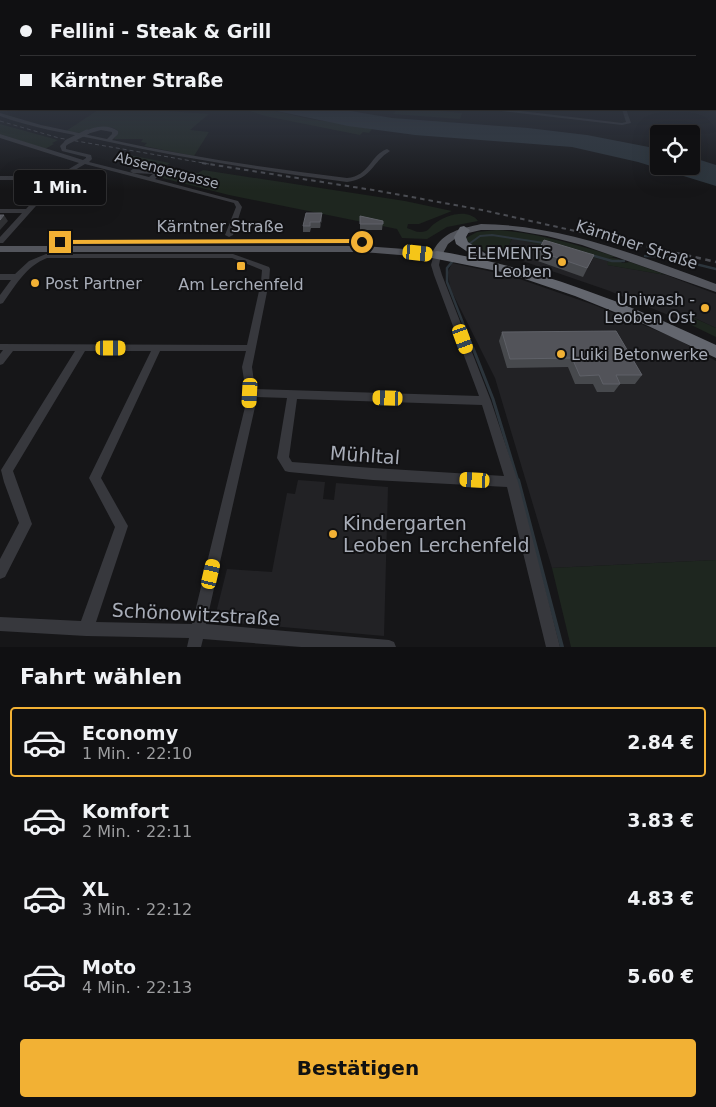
<!DOCTYPE html>
<html lang="de">
<head>
<meta charset="utf-8">
<style>
	:root { --surface:#101012; --page:#1e1e20; --text:#f1f3f6; --muted:#9c9d9f; --line:#303032; --accent:#f2b134 }
	body { margin:0; font-family:"DejaVu Sans",sans-serif; background:var(--page); color:var(--text); height:100vh; display:flex; flex-direction:column; font-size:19px; white-space:nowrap }
	* { box-sizing:border-box; margin:0 }
	p { font-size:16px; color:var(--muted) }
	.icon { flex:none; width:28px; height:28px; fill:none; stroke:currentColor; stroke-width:2; stroke-linecap:round; stroke-linejoin:round }
	.map { position:relative; height:647px; overflow:hidden }
	.panel { display:flex; flex-direction:column; background:var(--surface); flex:1 }
	.panel>* { flex:none }
	.guide { position:absolute; left:0px; top:0px; width:716px; height:110px; box-shadow:0 5px 20px #0002,0 0 0 1px var(--line); display:grid; align-content:center; height:110px; padding:0 20px; background:var(--surface) }
	.controls { position:absolute; left:650px; top:125px; display:grid; gap:10px }
	.controls a { display:grid; place-items:center; width:50px; height:50px; border-radius:5px; background:var(--surface); box-shadow:0 5px 20px #0002,0 0 0 1px var(--line); font-size:25px }
	.end { position:absolute; width:22px; height:22px; margin:-11px; border:6px solid #f2b134; background:#111; box-shadow:0 0 0 2px #111 }
	.from { border-radius:50% }
	.bubble { position:absolute; height:35px; border-radius:5px; background:var(--surface); box-shadow:0 5px 20px #0002,0 0 0 1px var(--line); font-size:16px; font-weight:700; line-height:35px; text-align:center }
	.car { position:absolute; width:15px; height:30px; margin:-15px -8px; border-radius:6px; box-shadow:0 0 4px 1px #0007; background:linear-gradient(#f5c518 24%,#345 0 40%,#f5c518 0 76%,#345 0 86%,#f5c518 0) }
	.guide b { display:flex; align-items:center; gap:18px; height:48px; font-size:19px }
	.guide b+b { border-top:1px solid var(--line) }
	.guide i { width:12px; height:12px; background:var(--text) }
	ul { padding:0; list-style:none }
	li { display:flex; align-items:center; gap:15px; height:70px; margin:0 10px 8px; padding:0 10px; border:2px solid transparent; border-radius:5px }
	li div { flex:1 }
	li b { display:block; font-size:19px }
	li em { font-style:normal; font-weight:700 }
	li.active { border-color:var(--accent) }
	li>.icon { width:45px; height:45px; stroke-width:1.5 }
	h2 { padding:0 20px; font-size:22px; line-height:60px }
	.cta { display:flex; gap:10px; margin-top:auto; padding:10px 20px }
	.cta a { flex:1; height:58px; border-radius:5px; background:var(--accent); color:#111; font-size:20px; font-weight:700; line-height:58px; text-align:center }
	.map>svg:first-child { display:block }
</style>
</head>
<body>
<div class="map">
<svg width="716" height="647" viewBox="0 0 716 647">
	<rect width="100%" height="100%" fill="#161618"/>
	<path fill="#222225" d="M512 238 576 252 608 261V265L666 275 716 294V328L686 314 683 321 607 290 505 255Z
		M452 263 511 276 594 305 675 338 716 361V560L552 568 495 378 450 288 448 272Z
		M298 480 325 482 323 499 334 500 336 483 388 487 384 636 214 621 227 569 272 572 287 493 295 494Z"/>
	<path fill="#1e261f" d="M140 109 209 114 190 130 209 132 194 156 144 146 147 143 141 142 143 139H114L118 131C108 122 94 131 82 133 77 133 71 132 66 131L98 110Z
		M244 109H267L305 118 372 129 369 133 363 132 360 135 265 116Z
		M397 109H418L462 113 460 119 393 114Z
		M0 124 58 140 52 143 54 144 45 149 0 134Z
		M124 154 170 163 161 169 118 158Z
		M171 168 198 173 203 170 405 201 452 211 419 224H408L407 228C413 230 418 234 426 231 429 230 431 226 434 224 446 215 468 208 478 221L447 227 427 239 402 238 397 229 229 195 158 177Z
		M497 230C538 233 578 245 617 257H609L619 259 622 263 630 262 666 275 607 265 608 261 512 238 505 255C491 252 472 251 466 238L477 232Z
		M685 314 716 328V337L683 321Z
		M716 560V647H571L552 568Z"/>
	<path fill="#2c353c" d="M267 109H339L392 118 528 128 587 135 659 149V166H691V157L716 165V186L638 162 572 147 415 135 348 126Z"/>
	<g fill="none" stroke-linecap="round" stroke-linejoin="round">
		<path stroke="#2c353c" stroke-width="2" d="M469 244 480 236 492 235 544 243"/>
		<path stroke="#2c353c" stroke-width="2.5" d="M591 255 612 261H624
			M645 256H663L716 269
			M452 262 447 268V282L473 349"/>
		<path stroke="#2c353c" stroke-width="3" d="M473 348 493 399 518 481"/>
		<path stroke="#2c353c" stroke-width="4" d="M518 480 562 647"/>
		<path fill="#37383d" fill-rule="evenodd" d="M451 109H466C463 111 453 111 451 109Z
			M491 109H503L622 123 626 122 622 109H626L631 123 622 125 493 110Z
			M0 113 41 125 107 139 112 134V132L101 130 87 134 84 132C94 126 108 124 118 131V134L112 140C190 157 268 168 347 178 370 176 370 155 387 149L390 151C372 162 372 179 347 182 264 171 181 158 100 140 66 133 32 128 0 116Z
			M0 134 83 160 86 158V157L62 151 60 146 65 141H69L70 142 66 146V149L91 155 92 159 89 162 149 177 153 174 133 173 130 171 133 169 157 171 160 175 155 179 238 201 242 207 233 235 229 237 225 235 236 207 234 203 85 164 60 179 3 243H0V237L22 213H0V209H26L53 180H0V176H57L79 163 0 138Z
			M434 253H440L441 255 439 265 442 275 491 401 518 482 560 647H546L507 487 373 480 289 472 285 471 277 458 287 398 256 397 255 407 206 624 389 640 394 642 396 647H301L203 639 201 647H187L189 638 86 636 0 631V617L81 621 115 527 89 478 151 351H85L13 471 32 524 5 577 0 579V559L19 523 4 482 1 470 75 351H13L3 364 0 365V354L3 350H0V344L247 345 261 282 262 270 232 258H47C26 266 15 286 3 303L0 304V295L11 280H0V274H15L29 261 46 254H233L269 267 270 269 269 282 252 367 255 389 479 396 434 275 431 265ZM160 351H246L242 367 246 393 245 407 192 624 96 622 128 526 101 478ZM297 399 482 405 504 476 373 468 292 462 289 457Z"/>
		<path fill="#53555c" fill-rule="evenodd" d="M481 224C563 225 640 256 716 284V292L582 245 547 236 512 230H481L460 235 448 244 441 257 437 258 363 252H0V246H363L433 251C444 231 460 229 481 224Z"/>
		<path fill="#63666e" fill-rule="evenodd" d="M464 226 470 230 466 237 468 242 486 254 485 257H475L456 244 454 237 460 227Z
			M437 251C536 267 626 303 716 345V358L644 324 575 296 507 273 432 258 431 255 432 252Z"/>
		<path stroke="#4a4c52" stroke-width="1" stroke-dasharray="4 3" stroke-linecap="butt" d="M0 121 59 138 209 164"/>
		<path stroke="#4a4c52" stroke-width="2" stroke-dasharray="4.5 4" stroke-linecap="butt" d="M202 163 379 191 482 210 642 246"/>
		<path stroke="#4a4c52" stroke-width="2.5" stroke-dasharray="5.5 4.5" stroke-linecap="butt" d="M637 244 716 262"/>
		<path stroke="#37383d" stroke-width="5" d="M67 142 87 132"/>
	</g>
	<path fill="#47494d" d="M322 213V219L320 228H311L310 232H303V226Z
		M360 216 383 221 382 230H360Z
		M538 251 594 255 583 277 535 260Z
		M502 332 642 375 635 384H620L614 392H597L593 384H575L568 367 507 368 499 341Z"/>
	<path fill="#2f3033" d="M322 213V219L320 228V222Z
		M4 215 8 221 0 230V220Z"/>
	<path fill="#525359" stroke="#5f6168" d="M306 213H322L320 222H310V226H303Z
		M0 215H4L0 220Z
		M360 216 383 221V224H360Z
		M544 240 594 255 587 268 538 251Z
		M616 331 642 375H616L620 384H603L599 375 580 376 572 358 510 359 502 332Z"/>
	<linearGradient id="sky" x2="0" y2="1"><stop stop-color="#0c0c0d"/><stop offset="0.52" stop-color="#363c48"/><stop offset="1" stop-color="#363c48" stop-opacity="0"/></linearGradient>
	<rect width="716" height="190" fill="url(#sky)"/>
	<path fill="#f2b134" d="M362 239 365 242 364 243 60 244 57 242 60 240Z"/>
	<g fill="#f2b134" stroke="#111113" stroke-width="2">
		<circle cx="562" cy="262" r="5"/>
		<rect x="236" y="261" width="10" height="10" rx="2.5"/>
		<circle cx="35" cy="283" r="5"/>
		<circle cx="705" cy="308" r="5"/>
		<circle cx="561" cy="354" r="5"/>
		<circle cx="333" cy="534" r="5"/>
	</g>
	<g text-anchor="middle" stroke-width="4" stroke-linejoin="round" paint-order="stroke">
		<g font-size="14" fill="#a8adb8" stroke="#111113">
			<text transform="translate(167 170) rotate(15)" y="5">Absengergasse</text>
		</g>
		<g font-size="16" fill="#a8adb8" stroke="#111113">
			<text x="220" y="232">Kärntner Straße</text>
			<text transform="translate(637 244) rotate(18)" y="6">Kärntner Straße</text>
		</g>
		<g font-size="16" fill="#a8adb8" stroke="#111113" text-anchor="end">
			<text x="552" y="259">ELEMENTS<tspan x="552" dy="18">Leoben</tspan></text>
			<text x="45" y="289" text-anchor="start">Post Partner</text>
			<text x="241" y="290" text-anchor="middle">Am Lerchenfeld</text>
			<text x="695" y="305">Uniwash -<tspan x="695" dy="18">Leoben Ost</tspan></text>
			<text x="571" y="360" text-anchor="start">Luiki Betonwerke</text>
		</g>
		<g font-size="19" fill="#a8adb8" stroke="#111113">
			<text transform="translate(365 455) rotate(4)" y="7">Mühltal</text>
			<text transform="translate(196 614) rotate(3)" y="7">Schönowitzstraße</text>
		</g>
		<g font-size="19" fill="#a8adb8" stroke="#111113" text-anchor="start">
			<text x="343" y="530">Kindergarten<tspan x="343" dy="22">Leoben Lerchenfeld</tspan></text>
		</g>
	</g>
</svg>
<div class="controls">
<a><svg class="icon" aria-label="locate" viewBox="0 0 24 24"><circle cx="12" cy="12" r="6"/><path d="M12 2v4M12 18v4M2 12h4M18 12h4"/></svg></a>
</div>
<i class="end from" style="left:362px;top:242px"></i>
<i class="end" style="left:60px;top:242px"></i>
<div class="bubble" style="left:14px;top:170px;width:92px">1 Min.</div>
<i class="car" style="left:418px;top:253px;rotate:96deg"></i>
<i class="car" style="left:463px;top:339px;rotate:160deg"></i>
<i class="car" style="left:111px;top:348px;rotate:90deg"></i>
<i class="car" style="left:250px;top:393px;rotate:183deg"></i>
<i class="car" style="left:388px;top:398px;rotate:272deg"></i>
<i class="car" style="left:475px;top:480px;rotate:273deg"></i>
<i class="car" style="left:211px;top:574px;rotate:13deg"></i>
<div class="guide">
<b><i class="from"></i>Fellini - Steak &amp; Grill</b>
<b><i></i>Kärntner Straße</b>
</div>
</div>
<section class="panel">
<h2>Fahrt wählen</h2>
<ul>
<li class="active"><svg class="icon" aria-label="car" viewBox="0 0 24 24"><path d="M5 17H2v-5l4-1 3-4h7l3 4 3 1v5h-3M9 17h6M6 11h13"/><circle cx="7" cy="17" r="2"/><circle cx="17" cy="17" r="2"/></svg><div><b>Economy</b><p>1 Min. · 22:10</p></div><em>2.84 €</em></li>
<li><svg class="icon" aria-label="car" viewBox="0 0 24 24"><path d="M5 17H2v-5l4-1 3-4h7l3 4 3 1v5h-3M9 17h6M6 11h13"/><circle cx="7" cy="17" r="2"/><circle cx="17" cy="17" r="2"/></svg><div><b>Komfort</b><p>2 Min. · 22:11</p></div><em>3.83 €</em></li>
<li><svg class="icon" aria-label="car" viewBox="0 0 24 24"><path d="M5 17H2v-5l4-1 3-4h7l3 4 3 1v5h-3M9 17h6M6 11h13"/><circle cx="7" cy="17" r="2"/><circle cx="17" cy="17" r="2"/></svg><div><b>XL</b><p>3 Min. · 22:12</p></div><em>4.83 €</em></li>
<li><svg class="icon" aria-label="car" viewBox="0 0 24 24"><path d="M5 17H2v-5l4-1 3-4h7l3 4 3 1v5h-3M9 17h6M6 11h13"/><circle cx="7" cy="17" r="2"/><circle cx="17" cy="17" r="2"/></svg><div><b>Moto</b><p>4 Min. · 22:13</p></div><em>5.60 €</em></li>
</ul>
<div class="cta"><a>Bestätigen</a></div>
</section>
</body>
</html>
